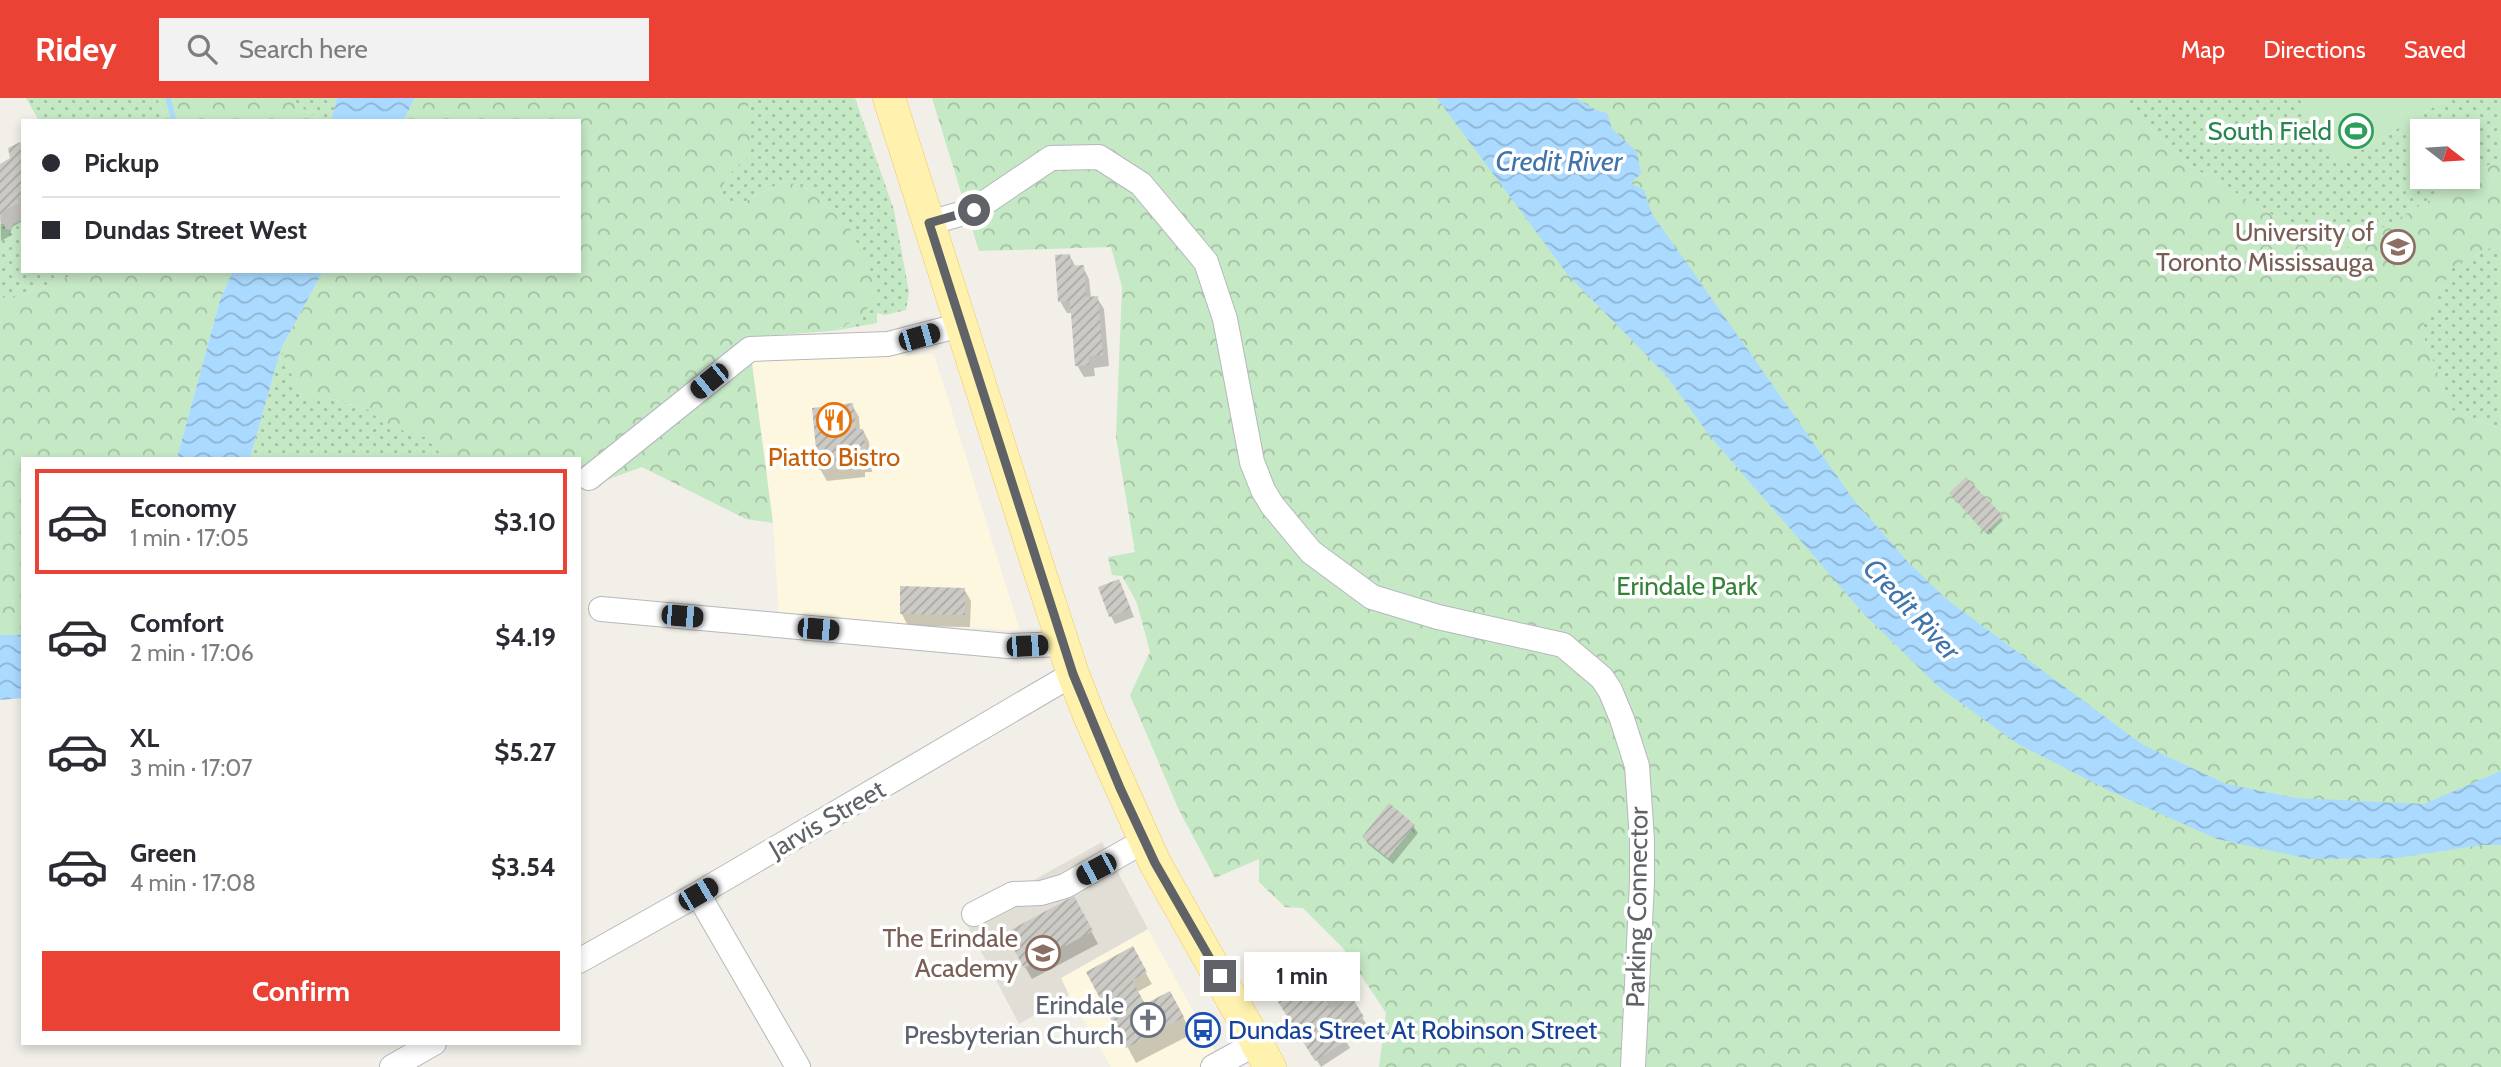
<!DOCTYPE html>
<html lang="en">
<head>
<meta charset="utf-8">
<style>
	:root { --surface:#fff; --page:#f2f2f3; --text:#2b2b33; --muted:#7c7c81; --line:#e1e1e2; --accent:#ea4335 }
	body { margin:0; font-family:Cabin,sans-serif; background:var(--page); color:var(--text); height:100vh; display:flex; flex-direction:column; font-size:26px; white-space:nowrap }
	* { box-sizing:border-box; margin:0 }
	p { font-size:23px; color:var(--muted) }
	.icon { flex:none; width:38px; height:38px; fill:none; stroke:currentColor; stroke-width:2; stroke-linecap:round; stroke-linejoin:round }
	.map { position:relative; flex:1; overflow:hidden }
	.drawer { position:absolute; left:21px; top:359px; width:560px; height:588px; display:flex; flex-direction:column; background:var(--surface); border-radius:0px; box-shadow:0 4px 10px #0003 }
	.drawer>* { flex:none }
	.top-card { position:absolute; left:21px; top:21px; width:560px; height:154px; border-radius:0px; box-shadow:0 4px 10px #0003; display:grid; align-content:center; height:154px; padding:0 21px; background:var(--surface) }
	.needle { width:46px; rotate:107deg }
	.buttons { position:absolute; left:2410px; top:21px; display:grid; gap:14px }
	.buttons a { display:grid; place-items:center; width:70px; height:70px; border-radius:0px; background:var(--surface); box-shadow:0 4px 10px #0003; font-size:35px }
	.end { position:absolute; width:32px; height:32px; margin:-16px; border:9px solid #5f6368; background:#fff; box-shadow:0 0 0 4px #fff }
	.from { border-radius:50% }
	.bubble { position:absolute; height:49px; border-radius:0px; background:var(--surface); box-shadow:0 4px 10px #0003; font-size:23px; font-weight:700; line-height:49px; text-align:center }
	.car { position:absolute; width:21px; height:42px; margin:-21px -10px; border-radius:9px; box-shadow:0 0 5px 2px #0007; background:linear-gradient(#222 24%,#8ab4d8 0 40%,#222 0 76%,#8ab4d8 0 86%,#222 0) }
	.top-card b { display:flex; align-items:center; gap:24px; height:66px; font-size:26px }
	.top-card b+b { border-top:2px solid var(--line) }
	.top-card i { width:18px; height:18px; background:var(--text) }
	ul { padding:12px 0 0; list-style:none }
	li { display:flex; align-items:center; gap:21px; height:105px; margin:0 14px 10px; padding:0 7px; border:4px solid transparent; border-radius:0px }
	li div { flex:1 }
	li b { display:block; font-size:26px }
	li em { font-style:normal; font-weight:700 }
	li.on { border-color:var(--accent) }
	li>.icon { width:63px; height:63px; stroke-width:1.5 }
	.button { display:flex; gap:14px; margin-top:auto; padding:14px 21px }
	.button a { flex:1; height:80px; border-radius:0px; background:var(--accent); color:#fff; font-size:28px; font-weight:700; line-height:80px; text-align:center }
	header { display:flex; align-items:center; gap:42px; box-sizing:border-box; height:98px; padding:0 35px; background:var(--accent); color:#fff }
	header strong { font-size:33px }
	nav { display:flex; gap:38px; margin-inline-start:auto; font-size:24px }
	.search { width:490px; height:63px; background:var(--page); display:flex; align-items:center; gap:18px; box-sizing:border-box; padding:0 24px; border-radius:0px; color:var(--muted); font-size:26px }
	.map>svg:first-child { display:block }
</style>
</head>
<body>
<header>
<strong>Ridey</strong>
<div class="search"><svg class="icon" aria-label="search" viewBox="0 0 24 24"><circle cx="10" cy="10" r="6"/><path d="M15 15l6 6"/></svg>Search here</div>
<nav><a>Map</a><a>Directions</a><a>Saved</a></nav>
</header>
<div class="map">
<svg width="2501" height="969" viewBox="0 0 2501 969">
	<defs>
		<pattern id="grass-dots" width="8" height="8" patternUnits="userSpaceOnUse" patternTransform="scale(1.75)"><rect width="8" height="8" fill="#c5e8c5"/><path d="M2 2h.1M6 6h.1" fill="none" stroke="#a3c0a4" stroke-width="1.8" stroke-linecap="round"/></pattern>
		<pattern id="forest-crowns" width="20" height="18" patternUnits="userSpaceOnUse" patternTransform="scale(1.75)"><rect width="20" height="18" fill="#c5e8c5"/><path d="M2 6a3 3 0 1 1 6 0M12 15a3 3 0 1 1 6 0" fill="none" stroke="#a3c0a4"/></pattern>
		<pattern id="water-waves" width="16" height="10" patternUnits="userSpaceOnUse" patternTransform="scale(1.75)"><rect width="16" height="10" fill="#aadaff"/><path d="M0 5q4-4 8 0t8 0" fill="none" stroke="#8eb4d2"/></pattern>
		<pattern id="building-hatch" width="6" height="6" patternUnits="userSpaceOnUse" patternTransform="scale(1.75)"><rect width="6" height="6" fill="#cccac5"/><path d="M-1 1l2-2M0 6l6-6M5 7l2-2" fill="none" stroke="#a9a8a4"/></pattern>
	</defs>
	<rect width="100%" height="100%" fill="#f1efe8"/>
	<path fill="#fef7e0" d="M934 256 1020 533 779 517 773 425 751 258 792 261Z
		M1148 831 1224 969H1111L1069 897 1061 880Z"/>
	<path fill="#e1ded6" d="M1102 744 1148 831 1061 880 1069 897 1019 926 964 821Z"/>
	<path fill="url(#grass-dots)" fill-rule="evenodd" d="M26 0H157L167 23H39Z
		M288 0H337L331 23H321Z
		M748 0H855L894 112 909 194 906 212 885 217 877 215V225L833 233 862 220 849 129 805 89 784 83 744 104 731 106 721 101C720 81 736 70 749 57Z
		M2120 0H2299L2338 66 2449 0H2501V60L2338 156 2189 67ZM2422 33H2468V79H2422Z
		M23 121V173H83L22 198H0V126H4L6 131 10 132 13 126Z
		M2501 144V331L2452 312 2421 232 2452 170Z
		M281 251 301 299H325L369 312 385 327 425 339 445 360H250Z"/>
	<path fill="url(#forest-crowns)" d="M157 0H288L321 23H167Z
		M415 0H748L750 57C736 70 720 81 721 101L731 106 744 104 784 83 805 89 849 129 879 189 862 220 832 233 753 239 751 258 773 425 746 421 642 369 579 392V360H445L425 339 385 327 369 312 326 299H301L281 251 323 173H579V23H403Z
		M932 0H2120L2189 67 2338 156 2501 60V144L2452 170 2421 232 2452 312 2501 331V969H1379L1386 915 1343 850 1303 810 1285 809 1259 784V761L1215 780 1178 710 1130 597 1150 554 1137 505 1122 478 1112 477 1108 459 1135 454 1116 339 1122 189 1111 149 979 153Z
		M83 173H233L220 202 177 360H23V537H0V198H22Z"/>
	<path fill="#c5e8c5" d="M2299 0H2449L2338 66Z"/>
	<path fill="url(#water-waves)" d="M337 0H415L403 23H331Z
		M1437 0H1575L1596 12 1607 15 1612 31 1637 54 1641 76 1630 85 1644 92 1652 116 1853 401 1908 464 1946 501 2143 647 2226 686 2296 700 2424 706 2501 673V747H2481L2396 760 2310 761 2217 741 2112 694 2018 646 1940 590 1865 517 1709 337 1666 277 1568 177Z
		M233 173H323L281 251 250 360H177L220 202Z
		M0 537H23V600L0 602Z"/>
	<path fill="#0003" d="M23 50V123L12 129 10 138 1 143 0 76Z
		M1069 157 1076 169H1083L1089 181 1091 200H1097L1104 211 1109 268 1094 270 1095 278 1084 279 1077 267 1072 215H1067L1060 203Z
		M852 307 859 319 860 333 863 332 869 344 872 374H865V379L827 383 820 371Z
		M1966 381 2003 422 1988 437 1953 399Z
		M1119 483 1134 519 1115 526 1111 518Z
		M964 491 971 503 970 529 908 528 902 516Z
		M1413 728 1418 735 1393 766 1368 746 1364 739Z
		M1080 812 1098 846 1032 881 1025 869Z
		M1132 851 1152 886 1137 894 1145 909 1179 911 1192 936 1136 965 1088 874Z
		M1343 892 1367 927 1345 941 1350 950 1321 969 1277 900Z"/>
	<g fill="none" stroke-linecap="round" stroke-linejoin="round">
		<path stroke="#aadaff" stroke-width="5" d="M168 0 174 23"/>
	</g>
	<path fill="url(#building-hatch)" d="M20 44 23 47V98L17 100 19 105 3 113 0 125V66L10 60 8 50Z
		M1070 156 1071 168 1084 167 1086 199 1098 198 1103 257 1089 258V267L1075 268 1070 203 1058 204 1055 157Z
		M853 305 856 331H863L867 362 859 363V367L818 372 812 310Z
		M1966 379 2003 418 1985 435 1949 395Z
		M1119 481 1131 511 1109 519 1098 489Z
		M900 488 965 490V517L900 516Z
		M1389 705 1415 727 1388 760 1362 739Z
		M1074 798 1093 833 1024 870 1005 835Z
		M1133 848 1147 874 1132 882 1145 906 1170 893 1184 919 1126 950 1086 874Z
		M1319 859 1324 867 1328 865 1345 892 1326 903 1331 912 1352 899 1364 919 1342 933 1347 942 1315 963 1275 899 1309 877 1303 869Z"/>
	<g fill="none" stroke-linecap="round" stroke-linejoin="round">
		<g stroke="#b5b8bc" stroke-width="26">
			<path id="minor" d="M929 125 974 112 1051 60 1099 59 1141 86 1206 164 1225 221 1252 364 1263 392 1272 407 1311 454 1372 499 1438 519 1563 547 1602 580 1610 592 1622 621 1637 668 1642 742V784L1633 969
				M589 380 750 251 888 246 961 227
				M601 511 1008 548 1064 546
				M698 796 798 969
				M974 816 1013 796 1041 795 1065 788 1144 743
				M579 863 698 796 1073 576
				M392 969 434 945
				M1213 969 1257 945"/>
		</g>
		<g stroke="#f2c960" stroke-width="33">
			<path id="major" d="M889 0 1032 450 1073 576 1090 620 1155 765 1270 969"/>
		</g>
		<use href="#minor" stroke="#fff" stroke-width="24"/>
		<use href="#major" stroke="#fff2af" stroke-width="32"/>
	</g>
	<g fill="none" stroke-linecap="round" stroke-linejoin="round">
		<path stroke="#5f6368" stroke-width="9" d="M974 112 929 125 1073 576 1120 690 1155 765 1220 878"/>
	</g>
	<defs>
		<g id="stadium-ring" transform="scale(1.75)"><circle r="9.5" fill="#fff" stroke="#2e9e5b" stroke-width="1.5"/><path d="M0-5a6.5 5 0 1 0 0 10a6.5 5 0 1 0 0-10ZM-3.5-1.8h7v3.6h-7Z" fill="#2e9e5b"/></g>
		<g id="university-ring" transform="scale(1.75)"><circle r="9.5" fill="#fff" stroke="#8d6e63" stroke-width="1.5"/><path d="M0-5L7-2L0 1L-7-2ZM-4 1L0 2.5L4 1V4Q0 6-4 4Z" fill="#8d6e63"/></g>
		<g id="restaurant-ring" transform="scale(1.75)"><circle r="9.5" fill="#fff" stroke="#e8710a" stroke-width="1.5"/><path d="M-5-6h1v4h1v-4h1v4h1v-4h1v5L-1.5 .5V6h-2V.5L-5-1ZM5-6V6H3V1.5H1.5Q1.5-4 5-6Z" fill="#e8710a"/></g>
		<g id="school-ring" transform="scale(1.75)"><circle r="9.5" fill="#fff" stroke="#8d6e63" stroke-width="1.5"/><path d="M0-5L7-2L0 1L-7-2ZM-4 1L0 2.5L4 1V4Q0 6-4 4Z" fill="#8d6e63"/></g>
		<g id="church-ring" transform="scale(1.75)"><circle r="9.5" fill="#fff" stroke="#6b7280" stroke-width="1.5"/><path d="M-1.2-6h2.4v3.5h3.3v2.4h-3.3V6h-2.4V-.1h-3.3v-2.4h3.3Z" fill="#6b7280"/></g>
		<g id="bus-ring" transform="scale(1.75)"><circle r="9.5" fill="#fff" stroke="#1a4fb4" stroke-width="1.5"/><path d="M-5-6H5V4H4V6H2V4H-2V6H-4V4H-5ZM-3.5-4V0h7V-4ZM-3.5 1.2v1.5H-2V1.2ZM2 1.2v1.5H3.5V1.2Z" fill="#1a4fb4"/></g>
	</defs>
	<g fill-rule="evenodd">
		<use href="#stadium-ring" x="2356" y="33"/>
		<use href="#university-ring" x="2398" y="149"/>
		<use href="#restaurant-ring" x="834" y="322"/>
		<use href="#school-ring" x="1043" y="855"/>
		<use href="#church-ring" x="1148" y="922"/>
		<use href="#bus-ring" x="1203" y="932"/>
	</g>
	<g text-anchor="middle" stroke-width="7" stroke-linejoin="round" paint-order="stroke">
		<g font-size="26" fill="#27864d" stroke="#fff" text-anchor="end">
			<text x="2332" y="42">South Field</text>
		</g>
		<g font-size="26" fill="#785e54" stroke="#fff" text-anchor="end">
			<text x="2374" y="143">University of<tspan x="2374" dy="30">Toronto Mississauga</tspan></text>
			<text x="1018" y="849">The Erindale<tspan x="1018" dy="30">Academy</tspan></text>
		</g>
		<g font-size="26" fill="#c56008" stroke="#fff">
			<text x="834" y="368">Piatto Bistro</text>
		</g>
		<g font-size="26" fill="#348238" stroke="#fff">
			<text x="1687" y="497">Erindale Park</text>
		</g>
		<g font-size="26" fill="#5f6368" stroke="#fff">
			<text transform="translate(827 721) rotate(-30)" y="9">Jarvis Street</text>
			<text transform="translate(1637 809) rotate(-89)" y="9">Parking Connector</text>
		</g>
		<g font-size="26" fill="#5b616d" stroke="#fff" text-anchor="end">
			<text x="1124" y="916">Erindale<tspan x="1124" dy="30">Presbyterian Church</tspan></text>
		</g>
		<g font-size="26" fill="#164399" stroke="#fff" text-anchor="start">
			<text x="1228" y="941">Dundas Street At Robinson Street</text>
		</g>
		<g font-size="28" font-style="italic" fill="#4174aa" stroke="#fff">
			<text x="1559" y="73">Credit River</text>
			<text transform="translate(1912 511) rotate(47)" y="10">Credit River</text>
		</g>
	</g>
</svg>
<div class="buttons">
<a><svg class="needle" viewBox="-14 -14 28 28"><path d="M0-13l5 13h-10z" fill="#e53935"/><path d="M0 13l5-13h-10z" fill="#7c7c81"/></svg></a>
</div>
<i class="end from" style="left:974px;top:112px"></i>
<i class="end" style="left:1220px;top:878px"></i>
<div class="bubble" style="left:1244px;top:854px;width:116px">1 min</div>
<i class="car" style="left:919px;top:239px;rotate:74deg"></i>
<i class="car" style="left:709px;top:283px;rotate:231deg"></i>
<i class="car" style="left:682px;top:518px;rotate:95deg"></i>
<i class="car" style="left:818px;top:531px;rotate:95deg"></i>
<i class="car" style="left:1027px;top:548px;rotate:87deg"></i>
<i class="car" style="left:1096px;top:771px;rotate:242deg"></i>
<i class="car" style="left:698px;top:796px;rotate:60deg"></i>
<div class="top-card">
<b><i class="from"></i>Pickup</b>
<b><i></i>Dundas Street West</b>
</div>
<section class="drawer">
<ul>
<li class="on"><svg class="icon" aria-label="car" viewBox="0 0 24 24"><path d="M5 17H2v-5l4-1 3-4h7l3 4 3 1v5h-3M9 17h6M6 11h13"/><circle cx="7" cy="17" r="2"/><circle cx="17" cy="17" r="2"/></svg><div><b>Economy</b><p>1 min · 17:05</p></div><em>$3.10</em></li>
<li><svg class="icon" aria-label="car" viewBox="0 0 24 24"><path d="M5 17H2v-5l4-1 3-4h7l3 4 3 1v5h-3M9 17h6M6 11h13"/><circle cx="7" cy="17" r="2"/><circle cx="17" cy="17" r="2"/></svg><div><b>Comfort</b><p>2 min · 17:06</p></div><em>$4.19</em></li>
<li><svg class="icon" aria-label="car" viewBox="0 0 24 24"><path d="M5 17H2v-5l4-1 3-4h7l3 4 3 1v5h-3M9 17h6M6 11h13"/><circle cx="7" cy="17" r="2"/><circle cx="17" cy="17" r="2"/></svg><div><b>XL</b><p>3 min · 17:07</p></div><em>$5.27</em></li>
<li><svg class="icon" aria-label="car" viewBox="0 0 24 24"><path d="M5 17H2v-5l4-1 3-4h7l3 4 3 1v5h-3M9 17h6M6 11h13"/><circle cx="7" cy="17" r="2"/><circle cx="17" cy="17" r="2"/></svg><div><b>Green</b><p>4 min · 17:08</p></div><em>$3.54</em></li>
</ul>
<div class="button"><a>Confirm</a></div>
</section>
</div>
</body>
</html>
